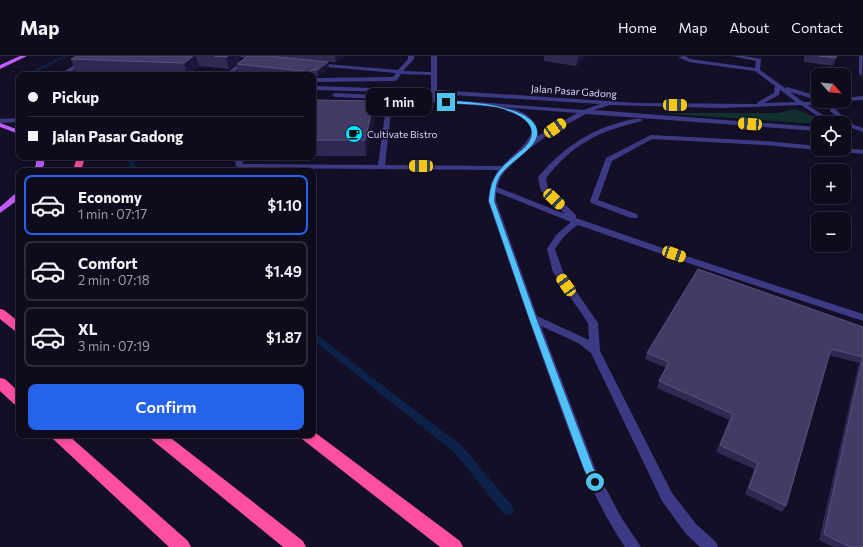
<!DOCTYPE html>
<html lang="en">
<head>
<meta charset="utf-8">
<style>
	:root { --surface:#0e0b1c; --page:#1c1929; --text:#f1f3f6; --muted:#9b9ba3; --line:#2e2b3b; --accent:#2563eb }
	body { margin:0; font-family:Commissioner,sans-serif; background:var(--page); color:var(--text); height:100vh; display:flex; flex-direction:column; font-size:15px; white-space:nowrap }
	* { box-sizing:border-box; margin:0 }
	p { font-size:13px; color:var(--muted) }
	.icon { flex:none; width:22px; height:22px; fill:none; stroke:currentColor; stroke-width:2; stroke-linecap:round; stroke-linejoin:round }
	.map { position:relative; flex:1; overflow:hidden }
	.details { position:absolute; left:16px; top:112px; width:300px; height:270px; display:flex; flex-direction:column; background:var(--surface); border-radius:8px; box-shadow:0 2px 6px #0003,0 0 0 1px var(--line) }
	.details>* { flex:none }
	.hud { position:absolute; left:16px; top:16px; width:300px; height:88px; border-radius:8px; box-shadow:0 2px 6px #0003,0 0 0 1px var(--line); display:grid; align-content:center; height:88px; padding:0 12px; background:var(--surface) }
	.needle { width:26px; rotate:117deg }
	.buttons { position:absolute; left:811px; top:12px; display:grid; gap:8px }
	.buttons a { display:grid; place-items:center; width:40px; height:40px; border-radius:8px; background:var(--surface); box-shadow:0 2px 6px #0003,0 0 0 1px var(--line); font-size:20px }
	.end { position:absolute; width:18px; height:18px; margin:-9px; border:5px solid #4fc3f7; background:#111; box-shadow:0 0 0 2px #111 }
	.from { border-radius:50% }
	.bubble { position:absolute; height:28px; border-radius:8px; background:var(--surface); box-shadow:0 2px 6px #0003,0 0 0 1px var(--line); font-size:13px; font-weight:600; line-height:28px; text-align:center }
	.car { position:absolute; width:12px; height:24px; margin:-12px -6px; border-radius:5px; box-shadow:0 0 3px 1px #0007; background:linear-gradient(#f5c518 24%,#345 0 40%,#f5c518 0 76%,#345 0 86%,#f5c518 0) }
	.hud b { display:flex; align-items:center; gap:14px; height:38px; font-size:15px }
	.hud b+b { border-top:1px solid var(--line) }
	.hud i { width:10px; height:10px; background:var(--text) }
	ul { padding:7px 0 0; list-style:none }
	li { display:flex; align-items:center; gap:12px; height:60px; margin:0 8px 6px; padding:0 4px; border:2px solid var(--line); border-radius:8px }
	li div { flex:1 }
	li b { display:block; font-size:15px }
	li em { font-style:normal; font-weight:600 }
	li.active { border-color:var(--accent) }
	li>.icon { width:36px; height:36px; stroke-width:1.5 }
	.cta { display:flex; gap:8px; margin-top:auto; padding:8px 12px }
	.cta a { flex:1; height:46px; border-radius:8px; background:var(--accent); color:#fff; font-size:16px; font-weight:600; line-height:46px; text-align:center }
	header { display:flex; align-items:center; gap:24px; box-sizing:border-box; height:56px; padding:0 20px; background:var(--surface); border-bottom:1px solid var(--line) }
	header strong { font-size:19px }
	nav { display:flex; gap:22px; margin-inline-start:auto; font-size:14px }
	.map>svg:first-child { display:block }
</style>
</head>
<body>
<header>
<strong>Map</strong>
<nav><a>Home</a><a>Map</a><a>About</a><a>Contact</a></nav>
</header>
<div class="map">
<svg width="863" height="491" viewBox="0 0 863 491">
	<rect width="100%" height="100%" fill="#130f26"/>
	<path fill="#12302f" d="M795 53 830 67 818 68 656 57H779Z"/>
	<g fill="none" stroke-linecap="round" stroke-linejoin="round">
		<path fill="#0c2248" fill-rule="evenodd" d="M63 0H68L30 19H25Z
			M127 101H133L137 115H131Z
			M313 277 316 278 463 391 512 450 514 454 512 458 508 459 504 458 455 397 313 284Z"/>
		<path fill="#3d3a85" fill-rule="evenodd" d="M88 0H105L91 2 69 17H99L102 19 60 18Z
			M238 0H257L264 2 261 4 251 3 230 19H224L246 2Z
			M408 0H414V3L403 15 431 16V0H437V34L637 47 757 48 758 46 774 37 775 30 755 15 689 6 678 1 685 0 690 3 755 12 756 5 731 0H744L761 3 760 14 785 32 787 31 818 40V44L790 36 803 46 844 45V42L863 40V44L842 45 837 50 836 54 854 69 863 72V76L844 69V67H834L822 63 801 49 721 52 610 49 594 54 818 71V75L586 58 549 78 525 96 506 114 501 121 497 131 565 158 541 135 538 122 539 120C560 95 586 76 618 67 625 65 635 62 642 63V65C599 75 574 87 546 122L548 132 576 159V162L680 198 863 258V265L673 202 578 169C569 175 561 183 555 193L563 216 598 267 600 295 672 437 696 468 716 486 718 491H700L686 478 662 445 591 297 578 287 541 270 595 412 621 461 641 491H625C592 443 574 389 554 334 531 271 510 208 488 145L491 127 498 114 240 112 236 110 234 101H242L243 108 378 109 385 58 359 56V54L361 53 388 54 391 56 385 109 502 110C522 89 555 70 506 55V53C520 51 539 64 538 80L577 57 403 44 335 41 332 39 335 37 432 42 431 37 313 34V30L431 34V19L401 18 397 24 395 25 313 26V22L393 21 396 17 316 10 314 9V7L398 14 408 3ZM780 34 796 46 764 47 779 39ZM437 38 600 48 584 54 435 43 437 41ZM834 47 831 50 830 55 842 65 826 61 808 49ZM496 136 571 166 556 179 547 193 553 216 588 267 589 284 537 260 496 145Z
			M859 0H863L862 20 859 18Z
			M19 62V66L0 67V63Z
			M651 79 765 85 818 90V93H821L818 94 765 89 652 83 612 105 598 144 637 158 638 160 637 162H631L591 147 590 145 606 102Z
			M844 92 863 94V98L833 95 830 93Z"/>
		<path fill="#c25bff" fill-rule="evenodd" d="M20 0H27L0 13V9Z
			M0 67 19 74V78L0 71Z
			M36 101H44V109L40 115H32L36 109Z
			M16 137H19V143L0 157V151Z"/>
		<path fill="#ff4fa3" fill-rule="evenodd" d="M77 101H85L81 115H73Z
			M0 253 4 254 19 266V276L15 275 0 263Z
			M0 322 5 323 19 336V350L14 348 0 335Z
			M313 375 460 485 463 491H440L302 383 299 379H313Z
			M50 379H68L188 485 191 491H169L53 383Z
			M148 379H167L303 485 306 491H283L151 383Z"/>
	</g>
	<path fill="#312854" d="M76 0H238L239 5 229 13 199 10 188 19H172L75 16 71 3Z
		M271 0H344L336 6H328L329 12 318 20H313V19H278L238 15 237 8Z
		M544 0H586L576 10 544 5Z
		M804 0H836V2L833 10 804 6Z
		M313 44 375 59 366 100H313Z
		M863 271V491H833L819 484 859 307 829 299 786 450 782 456 745 438 754 413 716 396 729 364 657 332 659 325 666 312 645 303 647 297Z"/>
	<path fill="#1d163a" d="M193 0H196L199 10 187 19 184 7Z
		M228 0H238L239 5 229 13 226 1Z
		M335 0H344L336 6Z
		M578 0H586L576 10Z
		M328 6 329 12 318 20 317 14Z
		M312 14 313 19H311V16Z
		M374 45 375 59 366 100 365 84Z"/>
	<path fill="#433a66" stroke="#5a527e" d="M76 0H193L184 7 71 3Z
		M214 0H228L226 1Z
		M248 0H269L328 6 317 14H312L311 16 237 8Z
		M819 0H836V2Z
		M313 44 374 45 365 84H313Z
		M698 213 863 271V491H850L824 478 863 301 831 293 786 450 749 432 758 407 720 389 733 358 659 325 669 306 647 297Z"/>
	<path fill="#4fc3f7" d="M445 45C463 44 542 50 537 79 534 95 508 106 499 121 495 129 495 137 494 145L536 262 593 412 600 426 598 429H592L584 413 529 262 489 145C491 122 498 114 516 99 519 96 524 93 527 89 544 68 513 54 495 51 479 48 462 48 446 47Z"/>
	<defs>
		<g id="cafe-disc" transform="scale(0.9)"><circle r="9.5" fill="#00e5ff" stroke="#130f26"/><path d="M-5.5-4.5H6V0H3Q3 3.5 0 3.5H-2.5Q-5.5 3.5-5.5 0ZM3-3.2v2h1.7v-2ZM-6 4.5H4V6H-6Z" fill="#111"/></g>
	</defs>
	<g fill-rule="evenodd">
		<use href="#cafe-disc" x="354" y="78"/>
	</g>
	<g text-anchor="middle" stroke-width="3" stroke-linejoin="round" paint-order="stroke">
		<g font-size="10" fill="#d9d4ff" stroke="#130f26">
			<text transform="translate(574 35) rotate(4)" y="4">Jalan Pasar Gadong</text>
		</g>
		<g font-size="10" fill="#d9d4ff" stroke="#130f26" text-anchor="start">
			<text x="367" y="82">Cultivate Bistro</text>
		</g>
	</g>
</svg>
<div class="buttons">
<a><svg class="needle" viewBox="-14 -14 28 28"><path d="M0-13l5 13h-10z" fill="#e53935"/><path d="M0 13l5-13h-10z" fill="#9b9ba3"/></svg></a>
<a><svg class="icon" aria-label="locate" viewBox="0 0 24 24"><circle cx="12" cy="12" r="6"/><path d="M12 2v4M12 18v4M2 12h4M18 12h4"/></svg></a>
<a>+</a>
<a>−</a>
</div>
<i class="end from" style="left:595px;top:426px"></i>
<i class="end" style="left:446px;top:46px"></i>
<div class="bubble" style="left:366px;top:32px;width:66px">1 min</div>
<i class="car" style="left:675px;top:49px;rotate:90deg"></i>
<i class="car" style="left:750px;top:68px;rotate:274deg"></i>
<i class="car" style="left:555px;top:72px;rotate:56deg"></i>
<i class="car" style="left:421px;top:110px;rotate:270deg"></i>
<i class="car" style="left:554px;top:143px;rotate:133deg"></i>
<i class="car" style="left:674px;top:198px;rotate:109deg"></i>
<i class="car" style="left:566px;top:229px;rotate:325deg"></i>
<div class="hud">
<b><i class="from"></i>Pickup</b>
<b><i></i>Jalan Pasar Gadong</b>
</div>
<section class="details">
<ul>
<li class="active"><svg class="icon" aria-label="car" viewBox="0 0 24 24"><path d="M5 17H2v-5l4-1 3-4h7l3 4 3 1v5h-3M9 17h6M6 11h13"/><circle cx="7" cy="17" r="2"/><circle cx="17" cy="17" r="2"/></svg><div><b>Economy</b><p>1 min · 07:17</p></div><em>$1.10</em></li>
<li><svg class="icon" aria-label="car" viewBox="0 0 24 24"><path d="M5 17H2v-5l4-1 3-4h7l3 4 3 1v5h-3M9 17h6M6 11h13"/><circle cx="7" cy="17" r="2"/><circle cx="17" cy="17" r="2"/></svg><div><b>Comfort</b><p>2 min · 07:18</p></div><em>$1.49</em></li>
<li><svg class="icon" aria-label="car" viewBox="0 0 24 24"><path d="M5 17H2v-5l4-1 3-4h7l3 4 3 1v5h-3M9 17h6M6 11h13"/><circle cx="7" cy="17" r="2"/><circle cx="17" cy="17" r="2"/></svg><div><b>XL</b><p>3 min · 07:19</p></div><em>$1.87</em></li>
</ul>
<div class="cta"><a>Confirm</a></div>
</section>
</div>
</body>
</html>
